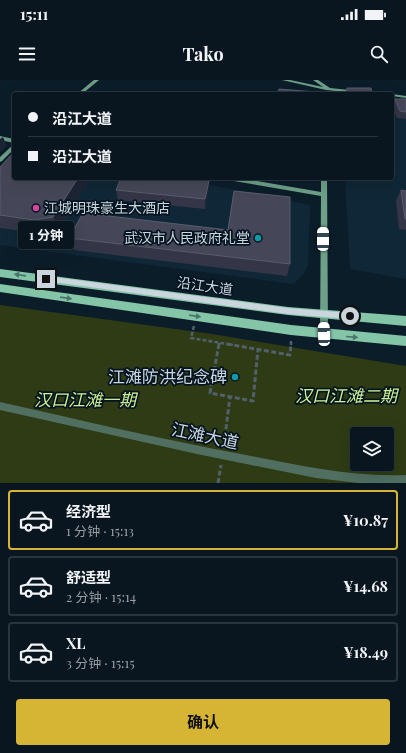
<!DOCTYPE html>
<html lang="zh">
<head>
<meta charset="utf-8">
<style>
	:root { --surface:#091620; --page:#17232d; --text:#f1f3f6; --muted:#999fa5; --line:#29353e; --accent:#d6b534 }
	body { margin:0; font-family:"Playfair Display","Noto Sans SC",serif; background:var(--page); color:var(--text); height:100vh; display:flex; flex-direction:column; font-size:15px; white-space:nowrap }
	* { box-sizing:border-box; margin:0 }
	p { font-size:13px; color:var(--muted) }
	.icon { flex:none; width:22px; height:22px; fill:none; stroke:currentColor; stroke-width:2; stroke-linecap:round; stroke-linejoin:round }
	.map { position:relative; height:403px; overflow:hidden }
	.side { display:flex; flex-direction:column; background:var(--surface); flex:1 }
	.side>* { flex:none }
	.banner { position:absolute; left:12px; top:12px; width:382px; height:88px; border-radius:4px; box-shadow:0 4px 16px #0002,0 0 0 1px var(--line); display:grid; align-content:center; height:88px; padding:0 16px; background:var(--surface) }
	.controls { position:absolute; left:350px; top:347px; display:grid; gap:8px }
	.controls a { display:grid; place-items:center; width:44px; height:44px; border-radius:4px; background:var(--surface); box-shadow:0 4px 16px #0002,0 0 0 1px var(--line); font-size:20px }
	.end { position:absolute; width:18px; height:18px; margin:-9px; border:5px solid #cbd5de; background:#111; box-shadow:0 0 0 2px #111 }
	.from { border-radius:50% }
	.bubble { position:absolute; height:28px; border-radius:4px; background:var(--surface); box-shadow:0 4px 16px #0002,0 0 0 1px var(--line); font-size:13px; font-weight:700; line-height:28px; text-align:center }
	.car { position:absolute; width:12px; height:24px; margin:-12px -6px; border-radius:5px; box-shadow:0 0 3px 1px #0007; background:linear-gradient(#fff 24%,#345 0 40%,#fff 0 76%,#345 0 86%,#fff 0) }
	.banner b { display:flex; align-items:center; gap:14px; height:38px; font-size:15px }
	.banner b+b { border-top:1px solid var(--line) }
	.banner i { width:10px; height:10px; background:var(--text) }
	ul { padding:7px 0 0; list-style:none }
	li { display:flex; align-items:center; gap:12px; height:60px; margin:0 8px 6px; padding:0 8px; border:2px solid var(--line); border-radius:4px }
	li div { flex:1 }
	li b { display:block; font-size:15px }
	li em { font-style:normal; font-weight:700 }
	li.selected { border-color:var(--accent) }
	li>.icon { width:36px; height:36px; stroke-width:1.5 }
	.primary-button { display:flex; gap:8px; margin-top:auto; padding:8px 16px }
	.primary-button a { flex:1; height:46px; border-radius:4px; background:var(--accent); color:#111; font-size:16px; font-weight:700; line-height:46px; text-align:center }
	.status { display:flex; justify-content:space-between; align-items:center; height:28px; padding:0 20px; background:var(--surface); direction:ltr }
	.status svg { height:11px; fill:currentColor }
	header { display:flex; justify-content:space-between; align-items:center; height:52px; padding:0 16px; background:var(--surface); font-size:18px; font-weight:700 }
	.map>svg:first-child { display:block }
</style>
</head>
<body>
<div class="status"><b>15:11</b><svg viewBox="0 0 49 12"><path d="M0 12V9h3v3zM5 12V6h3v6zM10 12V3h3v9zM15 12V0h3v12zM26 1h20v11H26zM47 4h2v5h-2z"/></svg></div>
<header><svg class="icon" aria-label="menu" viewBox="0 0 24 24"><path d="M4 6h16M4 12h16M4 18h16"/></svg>Tako<svg class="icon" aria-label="search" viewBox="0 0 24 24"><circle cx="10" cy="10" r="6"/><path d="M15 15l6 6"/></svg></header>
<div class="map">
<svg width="406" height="403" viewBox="0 0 406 403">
	<rect width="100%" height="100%" fill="#0c1d2a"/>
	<path fill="#102737" d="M392 19 406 21V199L350 189 345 98H392Z
		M0 88 14 98H176L310 125 308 185 303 195 293 204 0 165Z"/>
	<path fill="#2e3b14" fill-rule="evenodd" d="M0 225 212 254 406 286V403H0ZM357 354H387V384H357Z"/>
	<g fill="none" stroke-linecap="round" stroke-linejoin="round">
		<path stroke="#51606b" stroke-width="2.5" stroke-dasharray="4 2" stroke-linecap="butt" d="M194 246 191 258 233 265
			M219 265V263
			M291 265V261"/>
		<path stroke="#51606b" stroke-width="3" stroke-dasharray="5 2.5" stroke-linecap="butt" d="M219 264 210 313 253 321 258 269
			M227 264 290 275 291 264
			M224 364 230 317
			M218 403 221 385"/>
		<path fill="#506f61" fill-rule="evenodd" d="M0 322C80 340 160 359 241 374 297 385 348 397 406 395V403H358L316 398 197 374 0 330Z"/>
		<path fill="#6d9f89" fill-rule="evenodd" d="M94 0H99L82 14H77Z
			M282 0H290L323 7 313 0H318L330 8 378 13 380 14H364L326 10Z
			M390 14H392L406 16V18L392 16V14Z
			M0 56 14 59V63L0 60Z
			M14 64V69L2 81 0 82V77Z
			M225 98H239L321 112V98H327L328 254 327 257 324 258 321 257 320 254 321 116 228 100Z"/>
		<path fill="#84c5a8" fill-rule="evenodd" d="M0 189 288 227 406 236V246L288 235 0 197Z
			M0 204 291 245 406 256V266L291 255 0 212Z"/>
	</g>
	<path fill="#343647" d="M347 8 372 14H345Z
		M395 19H406V39L397 38 392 25Z
		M0 87 90 98 59 150 40 153 0 148Z
		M116 110 209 111 205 129 118 120Z
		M401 110 406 111V150L399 149 396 121Z
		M69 158 290 184 287 196 74 170Z"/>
	<path fill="#1d2535" d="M3 57 7 66 0 72V59Z
		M78 98H90L59 150 53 137Z
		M209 101V111L205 129V119Z"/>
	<path fill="#454758" stroke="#5a5d6d" d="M347 8H371L372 14H347Z
		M279 9 316 12V14H278Z
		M395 19H406V32L400 31Z
		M12 74H14V98H78L53 137 34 140 0 135V87Z
		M121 98H178L209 101 205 119 116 110Z
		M401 110 406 111V139H405Z
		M234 111 290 117V184L69 158 83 133 228 150Z"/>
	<defs><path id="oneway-solid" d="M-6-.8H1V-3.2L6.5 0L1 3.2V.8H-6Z"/></defs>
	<g fill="#4a756b">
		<use href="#oneway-solid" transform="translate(20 195) rotate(-172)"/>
		<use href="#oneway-solid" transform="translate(66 218) rotate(8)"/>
		<use href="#oneway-solid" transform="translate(195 236) rotate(8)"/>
		<use href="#oneway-solid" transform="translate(352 257) rotate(5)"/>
	</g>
	<path fill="#cbd5de" d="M46 196 288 228 350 233 354 236 350 239 288 234 46 201 42 199Z"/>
	<circle fill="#d1479c" stroke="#041420" stroke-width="1.5" cx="36" cy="128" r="4"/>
	<g fill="#0f9aa8" stroke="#041420" stroke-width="1.5">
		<circle cx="258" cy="158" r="4"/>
		<circle cx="235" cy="297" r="4"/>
	</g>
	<g text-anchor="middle" stroke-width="3.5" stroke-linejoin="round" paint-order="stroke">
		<g font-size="14" fill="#cbd5de" stroke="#041420" text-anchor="start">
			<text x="44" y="133">江城明珠豪生大酒店</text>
			<text x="250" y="163" text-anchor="end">武汉市人民政府礼堂</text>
		</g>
		<g font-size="14" fill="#cbd5de" stroke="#041420">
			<text transform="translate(205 206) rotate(8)" y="5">沿江大道</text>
		</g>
		<g font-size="17" fill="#cbd5de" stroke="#041420" text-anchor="end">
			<text x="227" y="303">江滩防洪纪念碑</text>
		</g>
		<g font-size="17" font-style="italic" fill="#cef093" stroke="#041420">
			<text x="346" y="322">汉口江滩二期</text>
			<text x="85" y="326">汉口江滩一期</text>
		</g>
		<g font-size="17" fill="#cbd5de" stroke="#041420">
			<text transform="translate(205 356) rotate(12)" y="6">江滩大道</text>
		</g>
	</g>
</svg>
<div class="controls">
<a><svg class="icon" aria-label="layers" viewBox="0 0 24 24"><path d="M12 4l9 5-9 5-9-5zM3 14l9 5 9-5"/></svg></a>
</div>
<i class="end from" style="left:350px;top:236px"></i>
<i class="end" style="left:46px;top:199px"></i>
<div class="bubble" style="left:18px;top:141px;width:56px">1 分钟</div>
<i class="car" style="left:323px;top:159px;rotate:0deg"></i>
<i class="car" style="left:324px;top:254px;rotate:358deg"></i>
<div class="banner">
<b><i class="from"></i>沿江大道</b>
<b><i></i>沿江大道</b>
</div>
</div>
<section class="side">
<ul>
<li class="selected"><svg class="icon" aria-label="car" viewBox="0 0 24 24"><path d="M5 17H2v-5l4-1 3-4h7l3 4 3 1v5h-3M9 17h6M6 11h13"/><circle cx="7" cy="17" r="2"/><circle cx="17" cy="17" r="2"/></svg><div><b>经济型</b><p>1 分钟 · 15:13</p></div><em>¥10.87</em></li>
<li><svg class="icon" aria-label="car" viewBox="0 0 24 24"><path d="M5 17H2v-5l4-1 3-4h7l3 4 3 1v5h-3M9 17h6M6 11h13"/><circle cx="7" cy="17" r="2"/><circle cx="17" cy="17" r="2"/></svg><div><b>舒适型</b><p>2 分钟 · 15:14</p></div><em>¥14.68</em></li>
<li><svg class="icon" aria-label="car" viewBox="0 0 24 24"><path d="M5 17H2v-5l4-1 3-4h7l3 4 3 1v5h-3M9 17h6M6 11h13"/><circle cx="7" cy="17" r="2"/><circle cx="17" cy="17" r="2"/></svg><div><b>XL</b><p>3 分钟 · 15:15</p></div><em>¥18.49</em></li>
</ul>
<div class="primary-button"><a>确认</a></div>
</section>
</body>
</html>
